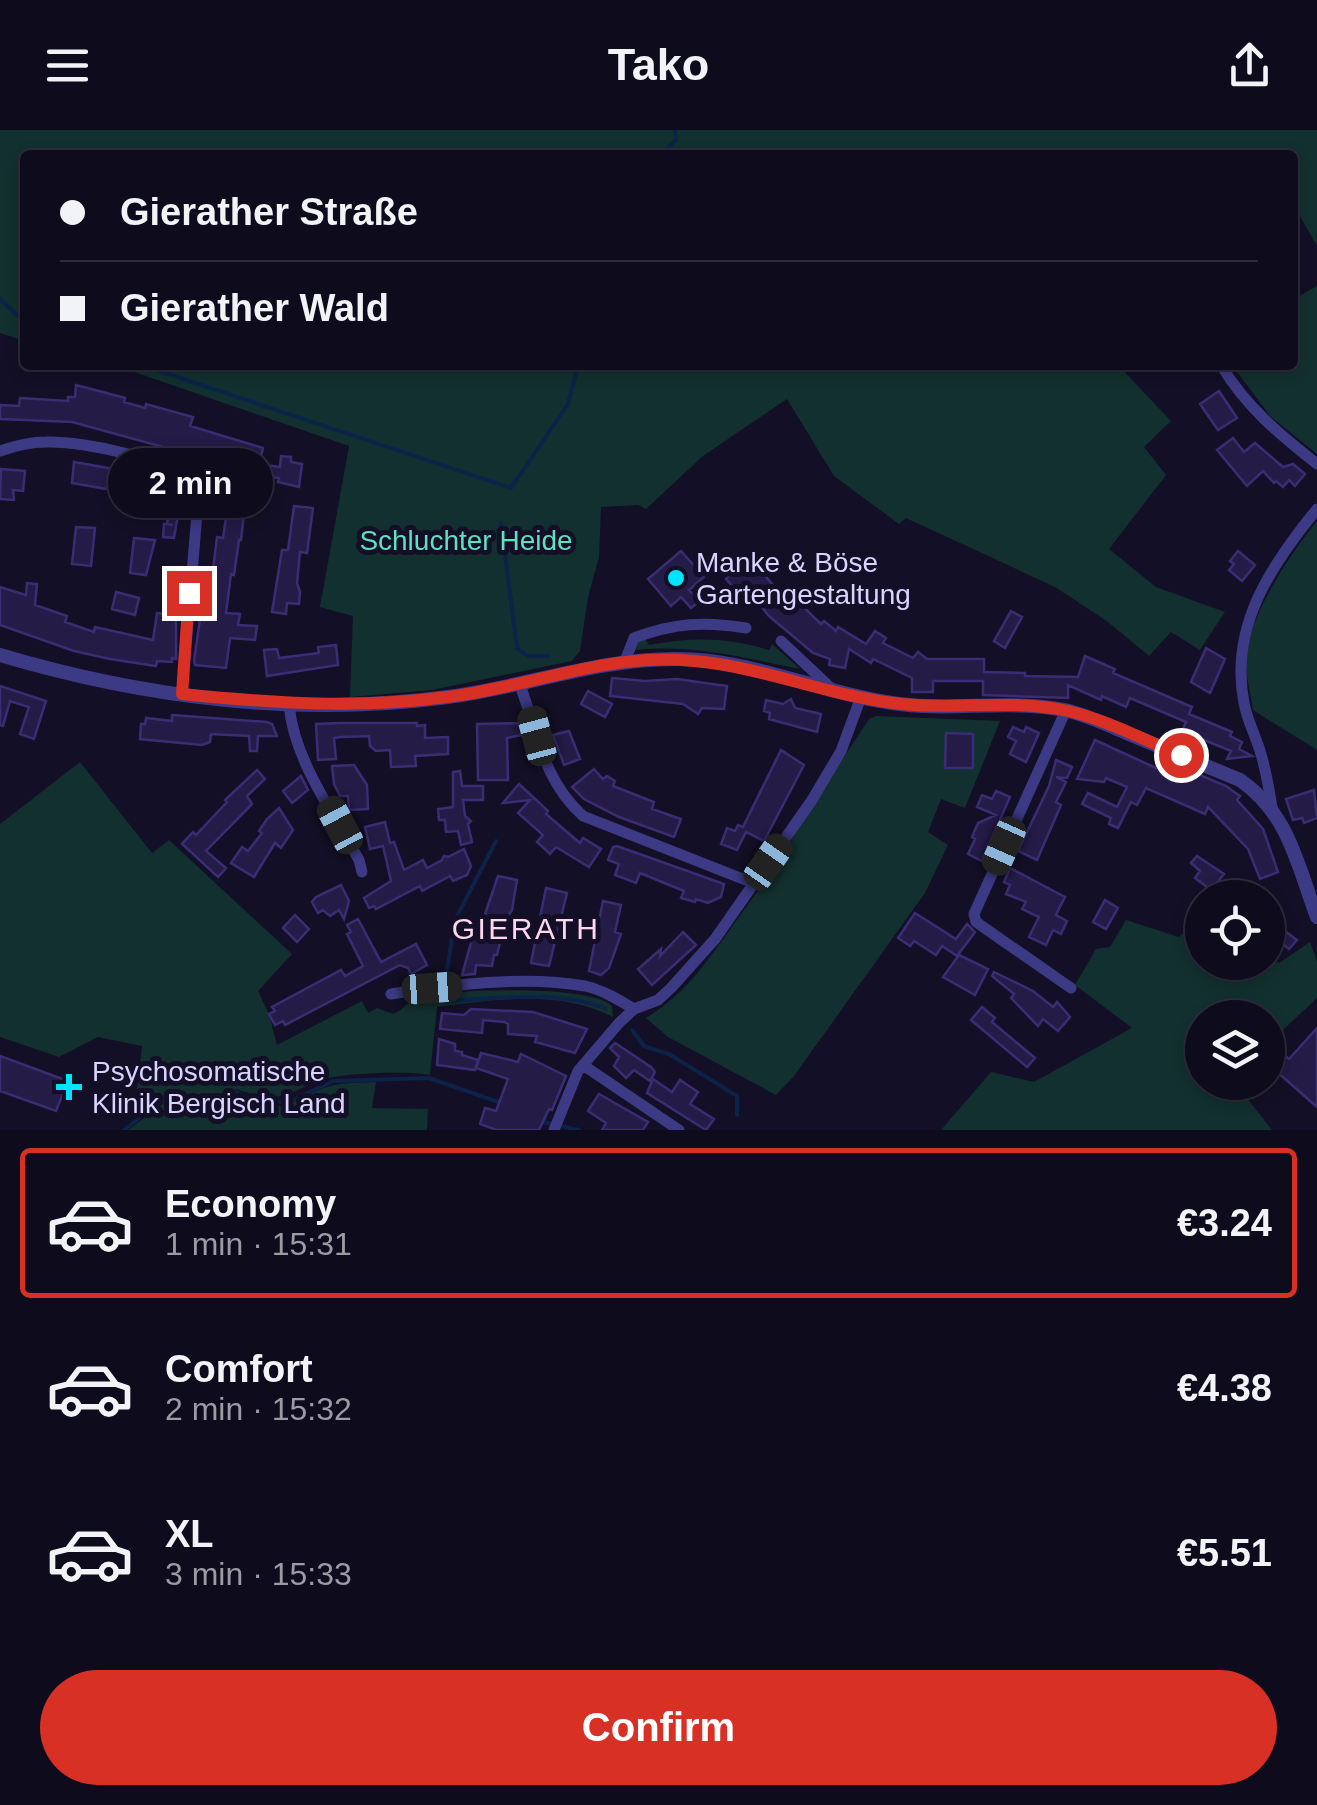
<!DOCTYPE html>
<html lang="en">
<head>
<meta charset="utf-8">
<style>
	:root { --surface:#0e0b1c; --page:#1c1929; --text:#f1f3f6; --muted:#9b9ba3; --line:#2e2b3b; --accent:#d93025 }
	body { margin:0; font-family:Helvetica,sans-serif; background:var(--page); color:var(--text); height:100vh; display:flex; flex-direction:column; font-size:38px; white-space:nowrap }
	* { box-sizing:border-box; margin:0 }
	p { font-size:32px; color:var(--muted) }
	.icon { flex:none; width:55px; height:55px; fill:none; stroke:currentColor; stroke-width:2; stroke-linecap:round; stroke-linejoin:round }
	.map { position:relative; height:1000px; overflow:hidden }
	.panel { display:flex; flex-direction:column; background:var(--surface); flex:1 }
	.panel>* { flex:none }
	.hud { position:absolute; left:20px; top:20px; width:1278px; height:220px; border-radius:10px; box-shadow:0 5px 15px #0003,0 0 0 2px var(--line); display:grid; align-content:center; height:220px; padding:0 40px; background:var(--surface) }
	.controls { position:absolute; left:1185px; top:750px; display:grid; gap:20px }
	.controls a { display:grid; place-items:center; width:100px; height:100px; border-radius:50%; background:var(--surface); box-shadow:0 5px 15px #0003,0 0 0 2px var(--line); font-size:50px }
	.end { position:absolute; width:45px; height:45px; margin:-22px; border:12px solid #d93025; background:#fff; box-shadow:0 0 0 5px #fff }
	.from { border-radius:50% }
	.bubble { position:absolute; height:70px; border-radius:35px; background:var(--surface); box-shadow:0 5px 15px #0003,0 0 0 2px var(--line); font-size:32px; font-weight:700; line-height:70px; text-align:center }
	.car { position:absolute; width:30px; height:60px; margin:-30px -15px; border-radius:12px; box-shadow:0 0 8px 2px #0007; background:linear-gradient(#222 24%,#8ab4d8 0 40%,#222 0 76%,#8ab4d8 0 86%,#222 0) }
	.hud b { display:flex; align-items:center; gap:35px; height:95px; font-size:38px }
	.hud b+b { border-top:2px solid var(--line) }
	.hud i { width:25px; height:25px; background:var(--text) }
	ul { padding:18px 0 0; list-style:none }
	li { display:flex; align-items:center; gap:30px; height:150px; margin:0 20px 15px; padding:0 20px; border:5px solid transparent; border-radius:10px }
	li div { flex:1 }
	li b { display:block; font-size:38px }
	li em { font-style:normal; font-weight:700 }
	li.current { border-color:var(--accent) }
	li>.icon { width:90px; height:90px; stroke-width:1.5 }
	.cta { display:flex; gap:20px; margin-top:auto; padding:20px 40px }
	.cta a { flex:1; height:115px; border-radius:60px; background:var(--accent); color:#fff; font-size:40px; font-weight:700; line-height:115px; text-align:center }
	header { display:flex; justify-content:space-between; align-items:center; height:130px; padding:0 40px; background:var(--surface); font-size:45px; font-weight:700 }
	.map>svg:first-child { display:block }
</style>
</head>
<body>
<header><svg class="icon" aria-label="menu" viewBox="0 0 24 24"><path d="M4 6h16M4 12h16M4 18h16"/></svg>Tako<svg class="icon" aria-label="share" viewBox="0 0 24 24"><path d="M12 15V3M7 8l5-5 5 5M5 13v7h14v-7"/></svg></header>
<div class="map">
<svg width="1317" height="1000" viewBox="0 0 1317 1000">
	<rect width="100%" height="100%" fill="#130f26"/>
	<path fill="#12302f" d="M0 0H1317V116L1293 74 1292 25H25V211L0 203Z
		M1317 156V324L1270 286 1232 235H1292L1293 170Z
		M114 235H1118L1171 291 1144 317 1166 345 1109 419 1156 457 1225 482 1200 520 1171 502 1149 526 1108 492 1055 457 906 388 899 394 834 346 787 269 703 326 646 379 638 375 601 377 599 427 588 467 580 521 572 531 432 560 350 567 353 486 320 477 349 316Z
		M1317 391V620L1253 580C1251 565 1246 548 1246 533 1246 489 1290 424 1317 391Z
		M644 507 649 515C691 507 728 507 769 520L772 514 800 539C745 528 692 514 636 520L638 509Z
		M876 586 1000 591 965 678 941 669 928 702 948 715 925 763 794 946 776 965 668 907 646 888C685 865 708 830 734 794 783 728 823 657 869 589Z
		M80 632 152 723 169 710 292 824 258 861 269 884 277 915 362 871 368 883 377 878 393 884C404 880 408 870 419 867 450 859 592 854 612 876L613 887C558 859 496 870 437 877L430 945C409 941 356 943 334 947 288 956 292 979 236 959L211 977 161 968 134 987 142 916 98 907 59 927 0 907V694Z
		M1202 787V832H1268V826L1279 833 1310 812 1317 831V868L1268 914V888H1202V952L1235 953 1272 1000H941L991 942 1034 952 1132 898 1075 855 1096 819 1110 817 1126 790 1179 807Z
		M376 952 372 978 428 979 427 1000H128L164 973 214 983 236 966C281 992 295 964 335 955 348 952 363 953 376 952Z"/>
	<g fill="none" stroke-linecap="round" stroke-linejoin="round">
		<path stroke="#0c2248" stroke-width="4" d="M660 25 676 10 675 0
			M0 169 25 193
			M141 235 511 358 568 274 578 235
			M501 393 517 518 528 526H549
			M446 846 455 790 496 711
			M444 871C496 869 556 859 605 878
			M632 900 644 916 669 924 737 966V985
			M539 991 579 1000
			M124 1000 162 970 213 981 236 962 255 972H289L333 951 429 948 504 974"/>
	</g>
	<path fill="#241b47" stroke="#3b2d73" stroke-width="2.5" d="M76 255 125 268 124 272 145 278 146 274 193 287 190 296 263 318 259 334 280 337 281 326 291 327V332L302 334 299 357 278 352 279 348 256 345 254 350 248 349 241 410H239L234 445 231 444 226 483 240 484 238 495 257 496 255 510 230 508 226 538 195 535 194 531 206 447 212 448 217 407 223 408 232 347 198 334 200 327 72 292 0 289V275L19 276 20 268 68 271V267H75Z
		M1219 261 1237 288 1218 300 1200 274Z
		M1233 308 1244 322 1255 313 1283 337 1293 334 1305 344 1295 356 1289 350 1283 357 1276 351 1274 353 1263 341 1247 356 1217 320Z
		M74 332 120 340 119 348 167 353V361L178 362 177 373H180L174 408 163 407 164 394 173 395 167 394 170 372 128 368 129 363 72 353Z
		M1 339 25 341 23 361 13 360 14 370 0 369Z
		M294 376 313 378 307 423 300 422 297 453 300 462 299 474 287 473 286 484 272 482 282 420H288Z
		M76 397 95 398 91 436 72 434Z
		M134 408 155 410 146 445 130 443Z
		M681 421 704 447 689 460 700 471 691 478 681 467 671 476 648 449Z
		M1238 421 1255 435 1242 451 1229 440 1234 434 1230 431Z
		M748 426 785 469 790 464 821 494 824 491 836 501 838 497 866 514 875 501 886 508 883 513 913 528 918 522 927 529H984V542L1025 543V546L1078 547 1085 526 1115 539 1113 543 1192 577 1189 584 1232 602 1230 606 1242 612 1239 619 1252 626 1227 629 1231 621 1182 601 1186 592 1130 568 1126 577 1102 566 1101 570 1068 555V568L983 565V551H933V562H912V548L873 529 871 533 849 519 845 538 829 535 830 529 813 523 769 486 755 469 747 473 726 449Z
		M27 453 37 454 35 475 67 486 65 492 94 502 95 497 153 510 157 483 176 485V529L172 528V532L157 531 156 536 110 529 74 521 0 495V457L26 465Z
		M116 462 139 468 135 485 112 479Z
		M1011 481 1022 487 1005 518 994 511Z
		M336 515 338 535 267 546 264 520 277 519 279 528 319 523 318 517Z
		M1206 518 1225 529 1210 563 1191 552Z
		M612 548 645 551 677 549 727 556 724 579 702 578 698 584 683 574 610 566Z
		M0 556 46 571 34 609 20 604 29 577 10 571 3 596 0 595Z
		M588 561 612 574 605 587 581 574Z
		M791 569 795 578 821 584 817 602 769 589 770 583 764 581 766 570 783 574Z
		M172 585 267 592 272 594 277 606H258L257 621H250L249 606 211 604 210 612 202 615 140 609 141 594H145L146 588 172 591Z
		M340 593H417V596L425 595V608L448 607V624L415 626 416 636 391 637 390 620 376 621 370 616 369 606 341 607 334 608 336 629 318 630 316 594Z
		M523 593 526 604 507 608 508 650H478L477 594Z
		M1013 597 1024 602 1026 597 1039 603 1026 632 1010 624 1016 611 1008 607Z
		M569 601 580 629 564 635 553 605Z
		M946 603 973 604V638H945Z
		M1095 610 1156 638 1160 628 1226 656 1240 666 1237 670 1263 699 1278 742 1260 749 1248 719 1208 677 1205 684 1146 658 1137 675 1131 672 1118 698 1109 694 1111 688 1082 674 1088 663 1117 677 1127 657 1106 648 1104 652 1077 649Z
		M781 620 804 635 764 711 746 702 737 720 721 714 727 698 735 701 738 695 743 697Z
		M1056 630 1072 637 1067 648 1056 647 1066 652 1056 672 1061 675 1037 730 1018 721 1049 656Z
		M354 635 367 655 368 679 349 680 348 666H340L334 654 332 636Z
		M594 639 603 649 607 646 615 651 613 656 654 672 652 679 681 689 674 707 619 687 584 669 572 657Z
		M257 640 265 649 247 666 252 674 206 721 226 738 218 747 182 714 193 702 196 705 227 672 225 670Z
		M460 641 462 656H483V670H463L465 686 471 691 468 694 472 712 461 715 458 701 446 702 445 690H439L438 679 453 677V642Z
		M301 646 308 660 292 673 283 661Z
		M519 654 548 681 546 684 580 713 583 708 601 719 589 737 556 717 550 724 537 712 543 705 518 683 530 670 503 673Z
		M1314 660 1317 688 1304 693 1302 688 1293 690 1286 669Z
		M996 661 1010 667 982 731 968 724 975 709 972 707 978 693 996 685 977 677 982 665 992 669Z
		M279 678 293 700 281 718 275 713 254 747 231 733 242 717 248 721 262 703 259 701 267 689Z
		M385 692 390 713 394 712 404 740 423 730 427 738 442 730 444 726 448 727 464 719 471 736 467 745 453 751 450 746 422 761 420 756 376 779 374 776 369 778 364 768 391 751 383 716 370 719 365 697Z
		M617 716 724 754 721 767 708 773 696 769 695 772 681 768 684 761 640 743 636 753 615 745 619 734 608 730 613 717Z
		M1197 726 1224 744 1211 760 1195 748 1200 741 1191 733Z
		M1010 738 1065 767 1056 785 1067 791 1061 804 1053 800 1046 815 1029 807 1039 787 1022 779 1026 772 1006 764 1010 755 1004 752Z
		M498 746 517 750 512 780 505 791 497 825H494L492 836 476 835 475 844 462 845 475 798 480 799Z
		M341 755 349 771 344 789 339 780 330 786 323 780 318 783 312 772 316 767Z
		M546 758 567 763 549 836 531 833Z
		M1268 764 1278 787 1285 793 1281 798 1297 810 1289 819 1274 807 1268 815Z
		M1105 770 1118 778 1106 799 1093 792Z
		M603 771 621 775 615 802 621 804 609 838 601 845 589 841Z
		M915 783 956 809 967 794 975 802 957 826 942 816 936 825 914 811 910 816 898 808Z
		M295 785 309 799 297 812 283 798Z
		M358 789 381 832 416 814 427 835 411 844 408 838 400 835 285 895 283 891 275 895 269 884 275 881 272 877 341 840 345 846 363 836 347 804 351 802 347 795Z
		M683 802 696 815 652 855 638 839 661 819 660 826Z
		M959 825 988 839 975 865 943 847Z
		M994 842 1033 861 1053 877 1057 872 1070 887 1058 901 1043 889 1038 896 1011 868 1014 864 992 846Z
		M982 877 995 888 992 892 1035 928 1027 937 971 890Z
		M471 879 533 882 587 899 575 923 535 912 537 906 508 904V894L504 892 483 890 482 903 440 899 442 883 464 885Z
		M1317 898V977L1268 934 1276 932 1283 924 1289 929Z
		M439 909 455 914V921L462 922V925L478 930 475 940 437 935Z
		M615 913 651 937 655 942 650 951 634 940 626 948 614 936 619 927 610 918Z
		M481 923 518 932 521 924 566 946 552 980 549 979 539 1000H497L480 994 485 978 496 981 508 949 476 938Z
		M0 926 68 951 56 981 0 961Z
		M653 949 672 962 680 950 698 962 690 974 714 989 706 1000 647 963Z
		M599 964 648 992 643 1000H602L606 993 588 981Z"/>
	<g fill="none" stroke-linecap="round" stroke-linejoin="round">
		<path stroke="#3d3a85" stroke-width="11" d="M1221 235C1246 277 1279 304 1317 334
			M0 321C14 316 31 312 46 312 85 311 173 329 199 359L182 564
			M781 511 833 560
			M625 531 634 508C674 493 704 491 746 498
			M520 555C538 604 543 650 583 686L753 753
			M289 575C294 630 333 682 359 730L362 742
			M1066 580 974 784 976 792 1071 858
			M1272 677C1269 659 1266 641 1261 624 1256 607 1247 590 1244 573 1229 497 1271 435 1317 379
			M391 864C452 855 523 845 585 856 603 860 619 870 634 879
			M583 935 679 1000
			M554 1000 578 941 619 893 634 879 658 870 671 858 715 809 812 670 841 621 861 567"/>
		<path stroke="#3d3a85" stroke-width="14" d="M0 525C144 568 298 587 448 567 525 557 599 528 678 529 751 529 820 563 892 573 949 582 1008 569 1065 580 1087 585 1108 595 1129 604 1166 619 1203 635 1240 650 1289 684 1297 734 1317 787"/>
	</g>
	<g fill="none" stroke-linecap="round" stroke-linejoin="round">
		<path stroke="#d93025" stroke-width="12" d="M189 463 182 564C271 573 357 579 447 567 514 559 580 534 648 530 738 525 808 562 893 573 951 581 1011 568 1068 581 1107 590 1144 610 1181 625"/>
	</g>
	<g fill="#00e5ff" stroke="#130f26" stroke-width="4">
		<circle cx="676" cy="448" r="10"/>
		<path d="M64 942h10v10h10v10h-10v10h-10v-10h-10v-10h10z"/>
	</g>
	<g text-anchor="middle" stroke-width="10" stroke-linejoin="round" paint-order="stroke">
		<g font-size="28" fill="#5fe0c0" stroke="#130f26">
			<text x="466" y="420">Schluchter Heide</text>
		</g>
		<g font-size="28" fill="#d9d4ff" stroke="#130f26" text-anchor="start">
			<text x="696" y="442">Manke &amp; Böse<tspan x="696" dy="32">Gartengestaltung</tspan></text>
			<text x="92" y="951">Psychosomatische<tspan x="92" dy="32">Klinik Bergisch Land</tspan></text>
		</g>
		<g font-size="30" letter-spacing="2.5" fill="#ffd6f0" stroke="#130f26">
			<text x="526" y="809">GIERATH</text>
		</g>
	</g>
</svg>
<div class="controls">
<a><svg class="icon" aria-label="locate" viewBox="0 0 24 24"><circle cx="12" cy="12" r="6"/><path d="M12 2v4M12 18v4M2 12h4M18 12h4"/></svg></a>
<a><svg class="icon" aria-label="layers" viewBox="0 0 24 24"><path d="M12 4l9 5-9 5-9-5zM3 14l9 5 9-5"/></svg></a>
</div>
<i class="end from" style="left:1181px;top:625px"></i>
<i class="end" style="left:189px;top:463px"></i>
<div class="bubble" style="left:108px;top:318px;width:165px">2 min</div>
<i class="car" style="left:537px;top:606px;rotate:345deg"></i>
<i class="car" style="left:340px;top:695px;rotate:332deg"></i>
<i class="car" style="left:1004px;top:716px;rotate:204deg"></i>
<i class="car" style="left:768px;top:732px;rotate:35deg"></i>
<i class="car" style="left:432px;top:858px;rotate:86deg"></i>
<div class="hud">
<b><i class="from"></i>Gierather Straße</b>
<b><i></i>Gierather Wald</b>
</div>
</div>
<section class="panel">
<ul>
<li class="current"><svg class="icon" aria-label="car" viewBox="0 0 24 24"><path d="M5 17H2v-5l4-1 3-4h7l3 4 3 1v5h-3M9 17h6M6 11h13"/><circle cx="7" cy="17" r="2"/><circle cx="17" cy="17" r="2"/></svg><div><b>Economy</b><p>1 min · 15:31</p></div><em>€3.24</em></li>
<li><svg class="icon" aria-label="car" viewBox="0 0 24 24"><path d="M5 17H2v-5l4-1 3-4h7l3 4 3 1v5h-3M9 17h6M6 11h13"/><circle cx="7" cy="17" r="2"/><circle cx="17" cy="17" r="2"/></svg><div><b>Comfort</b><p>2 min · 15:32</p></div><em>€4.38</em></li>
<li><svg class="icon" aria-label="car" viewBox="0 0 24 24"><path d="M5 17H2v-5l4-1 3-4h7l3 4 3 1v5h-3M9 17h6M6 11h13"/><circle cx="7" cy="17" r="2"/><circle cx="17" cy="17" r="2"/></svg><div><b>XL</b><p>3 min · 15:33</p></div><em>€5.51</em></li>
</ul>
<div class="cta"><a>Confirm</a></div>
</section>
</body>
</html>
